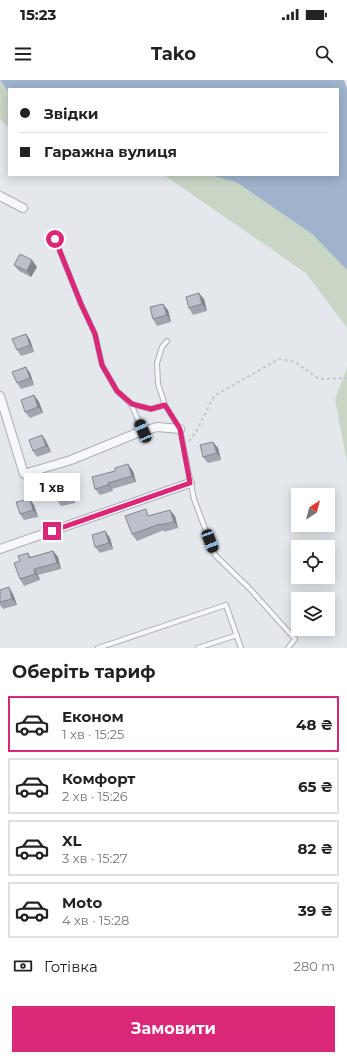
<!DOCTYPE html>
<html lang="uk">
<head>
<meta charset="utf-8">
<style>
	:root { --surface:#fff; --page:#f2f2f2; --text:#222; --muted:#767676; --line:#e0e0e0; --accent:#db2777 }
	body { margin:0; font-family:Montserrat,sans-serif; background:var(--page); color:var(--text); height:100vh; display:flex; flex-direction:column; font-size:15px; white-space:nowrap }
	* { box-sizing:border-box; margin:0 }
	p { font-size:13px; color:var(--muted) }
	.icon { flex:none; width:22px; height:22px; fill:none; stroke:currentColor; stroke-width:2; stroke-linecap:round; stroke-linejoin:round }
	.map { position:relative; height:568px; overflow:hidden }
	.panel { display:flex; flex-direction:column; background:var(--surface); flex:1 }
	.panel>* { flex:none }
	.top-card { position:absolute; left:8px; top:8px; width:331px; height:88px; border-radius:0px; box-shadow:0 2px 10px #0003; display:grid; align-content:center; height:88px; padding:0 12px; background:var(--surface) }
	.needle { width:26px; rotate:36deg }
	.buttons { position:absolute; left:291px; top:408px; display:grid; gap:8px }
	.buttons a { display:grid; place-items:center; width:44px; height:44px; border-radius:0px; background:var(--surface); box-shadow:0 2px 10px #0003; font-size:20px }
	.end { position:absolute; width:18px; height:18px; margin:-9px; border:5px solid #db2777; background:#fff; box-shadow:0 0 0 2px #fff }
	.from { border-radius:50% }
	.bubble { position:absolute; height:28px; border-radius:0px; background:var(--surface); box-shadow:0 2px 10px #0003; font-size:13px; font-weight:700; line-height:28px; text-align:center }
	.car { position:absolute; width:12px; height:24px; margin:-12px -6px; border-radius:5px; box-shadow:0 0 3px 1px #0007; background:linear-gradient(#222 24%,#8ab4d8 0 40%,#222 0 76%,#8ab4d8 0 86%,#222 0) }
	.top-card b { display:flex; align-items:center; gap:14px; height:38px; font-size:15px }
	.top-card b+b { border-top:1px solid var(--line) }
	.top-card i { width:10px; height:10px; background:var(--text) }
	ul { padding:0; list-style:none }
	li { display:flex; align-items:center; gap:12px; height:56px; margin:0 8px 6px; padding:0 4px; border:2px solid var(--line); border-radius:0px }
	li div { flex:1 }
	li b { display:block; font-size:15px }
	li em { font-style:normal; font-weight:700 }
	li.active { border-color:var(--accent) }
	li>.icon { width:36px; height:36px; stroke-width:1.5 }
	h2 { padding:0 12px; font-size:18px; line-height:48px }
	.pay { display:flex; align-items:center; gap:10px; height:44px; padding:0 12px; font-size:15px }
	.pay p { margin-inline-start:auto }
	.action { display:flex; gap:8px; margin-top:auto; padding:8px 12px }
	.action a { flex:1; height:46px; border-radius:0px; background:var(--accent); color:#fff; font-size:16px; font-weight:700; line-height:46px; text-align:center }
	.status { display:flex; justify-content:space-between; align-items:center; height:28px; padding:0 20px; background:var(--surface); direction:ltr }
	.status svg { height:11px; fill:currentColor }
	header { display:flex; justify-content:space-between; align-items:center; height:52px; padding:0 12px; background:var(--surface); font-size:18px; font-weight:700 }
	.map>svg:first-child { display:block }
</style>
</head>
<body>
<div class="status"><b>15:23</b><svg viewBox="0 0 49 12"><path d="M0 12V9h3v3zM5 12V6h3v6zM10 12V3h3v9zM15 12V0h3v12zM26 1h20v11H26zM47 4h2v5h-2z"/></svg></div>
<header><svg class="icon" aria-label="menu" viewBox="0 0 24 24"><path d="M4 6h16M4 12h16M4 18h16"/></svg>Tako<svg class="icon" aria-label="search" viewBox="0 0 24 24"><circle cx="10" cy="10" r="6"/><path d="M15 15l6 6"/></svg></header>
<div class="map">
<svg width="347" height="568" viewBox="0 0 347 568">
	<rect width="100%" height="100%" fill="#e4e7ec"/>
	<path fill="#c9d6c5" d="M0 1 9 13V48L0 39Z
		M164 95H210L236 102 312 154 347 190V248L306 193Z
		M347 287V382L335 320Z"/>
	<path fill="#9fb4cc" d="M0 0H344L347 9V190L312 154 236 102 210 95H338V9H9V13Z"/>
	<g fill="none" stroke-linecap="round" stroke-linejoin="round">
		<g stroke="#a9aeb7" stroke-width="6">
			<path id="lane" d="M55 159 81 224 95 254 102 285 117 311 131 324 143 351
				M167 261 162 267 157 283 158 304 165 325 180 349 194 419 215 475 249 508 295 559 288 568
				M131 324 151 329 165 325
				M98 568 226 525 241 568
				M198 568 237 555"/>
		</g>
		<g stroke="#a9aeb7" stroke-width="10">
			<path id="street" d="M0 116 23 128
				M0 316 24 394 71 380 137 353 157 347 180 349
				M0 469 190 403"/>
		</g>
		<path stroke="#c2c5cb" stroke-width="2" stroke-dasharray="3 3" stroke-linecap="butt" d="M189 361 196 352 214 316 279 279 295 282 319 299 347 298"/>
		<use href="#lane" stroke="#f7f8fa" stroke-width="4"/>
		<use href="#street" stroke="#f7f8fa" stroke-width="8"/>
	</g>
	<path fill="#a1a5ae" d="M14 185 37 187 31 197 19 191Z
		M204 219 207 231 193 235 189 228Z
		M168 230 171 242 157 246 153 239Z
		M26 254 30 260 34 272 21 276 17 270Z
		M26 287 30 293 34 305 21 309 17 303Z
		M34 315 39 322 43 333 30 338 25 332Z
		M42 355 46 361 51 372 37 377 33 371Z
		M213 362 218 368 221 380 208 383 203 377Z
		M133 391 136 402 112 409 113 411 100 415 95 409Z
		M72 411 75 423 61 426 57 420Z
		M34 425 38 437 24 440 20 434Z
		M150 435 175 436 178 448 164 452V450L137 461 132 454Z
		M105 451 110 458 113 469 100 473 95 467Z
		M53 471 58 477 61 489 38 495 40 500 24 506 20 499V481L28 473 31 477Z
		M0 510 13 514 17 525 3 529 0 525Z"/>
	<path fill="#83868d" d="M32 180 37 187 31 197 27 191Z
		M199 213 204 219 207 231 202 224Z
		M163 224 168 230 171 242 167 235Z
		M26 254 30 260 34 272 30 265Z
		M26 287 30 293 34 305 30 298Z
		M34 315 39 322 43 333 38 327Z
		M42 355 46 361 51 372 46 366Z
		M213 362 218 368 221 380 217 373Z
		M128 384 133 391 136 402 132 396Z
		M108 403 112 409 113 411 108 405Z
		M67 405 72 411 75 423 70 416Z
		M30 419 34 425 38 437 33 430Z
		M170 430 175 436 178 448 174 442Z
		M105 451 110 458 113 469 109 463Z
		M53 471 58 477 61 489 57 483Z
		M34 489 38 495 40 500 35 494Z
		M9 507 13 514 17 525 12 519Z"/>
	<path fill="#bbc0ca" stroke="#83868d" d="M20 174 32 180 27 191 14 185Z
		M199 213 202 224 189 228 186 217Z
		M163 224 167 235 153 239 150 227Z
		M26 254 30 265 17 270 12 259Z
		M26 287 30 298 17 303 12 292Z
		M34 315 38 327 25 332 21 320Z
		M42 355 46 366 33 371 29 360Z
		M213 362 217 373 203 377 200 365Z
		M128 384 132 396 108 403V405L95 409 92 397 115 391V388Z
		M67 405 70 416 57 420 54 408Z
		M30 419 33 430 20 434 16 422Z
		M146 429 148 436 170 430 174 442 160 445V444L132 454 125 436Z
		M105 451 109 463 95 467 92 455Z
		M53 471 57 483 34 489 35 494 20 499 14 483 20 481 18 476 28 473 29 478Z
		M9 507 12 519 0 522V510Z"/>
	<g fill="none" stroke-linecap="round" stroke-linejoin="round">
		<path stroke="#db2777" stroke-width="5" d="M52 451 190 403 180 349 165 325 151 329 132 324 117 311 102 285 95 254 81 224 55 159"/>
	</g>
</svg>
<div class="buttons">
<a><svg class="needle" viewBox="-14 -14 28 28"><path d="M0-13l5 13h-10z" fill="#e53935"/><path d="M0 13l5-13h-10z" fill="#767676"/></svg></a>
<a><svg class="icon" aria-label="locate" viewBox="0 0 24 24"><circle cx="12" cy="12" r="6"/><path d="M12 2v4M12 18v4M2 12h4M18 12h4"/></svg></a>
<a><svg class="icon" aria-label="layers" viewBox="0 0 24 24"><path d="M12 4l9 5-9 5-9-5zM3 14l9 5 9-5"/></svg></a>
</div>
<i class="end from" style="left:55px;top:159px"></i>
<i class="end" style="left:52px;top:451px"></i>
<div class="bubble" style="left:24px;top:393px;width:56px">1 хв</div>
<i class="car" style="left:143px;top:351px;rotate:337deg"></i>
<i class="car" style="left:210px;top:461px;rotate:159deg"></i>
<div class="top-card">
<b><i class="from"></i>Звідки</b>
<b><i></i>Гаражна вулиця</b>
</div>
</div>
<section class="panel">
<h2>Оберіть тариф</h2>
<ul>
<li class="active"><svg class="icon" aria-label="car" viewBox="0 0 24 24"><path d="M5 17H2v-5l4-1 3-4h7l3 4 3 1v5h-3M9 17h6M6 11h13"/><circle cx="7" cy="17" r="2"/><circle cx="17" cy="17" r="2"/></svg><div><b>Економ</b><p>1 хв · 15:25</p></div><em>48 ₴</em></li>
<li><svg class="icon" aria-label="car" viewBox="0 0 24 24"><path d="M5 17H2v-5l4-1 3-4h7l3 4 3 1v5h-3M9 17h6M6 11h13"/><circle cx="7" cy="17" r="2"/><circle cx="17" cy="17" r="2"/></svg><div><b>Комфорт</b><p>2 хв · 15:26</p></div><em>65 ₴</em></li>
<li><svg class="icon" aria-label="car" viewBox="0 0 24 24"><path d="M5 17H2v-5l4-1 3-4h7l3 4 3 1v5h-3M9 17h6M6 11h13"/><circle cx="7" cy="17" r="2"/><circle cx="17" cy="17" r="2"/></svg><div><b>XL</b><p>3 хв · 15:27</p></div><em>82 ₴</em></li>
<li><svg class="icon" aria-label="car" viewBox="0 0 24 24"><path d="M5 17H2v-5l4-1 3-4h7l3 4 3 1v5h-3M9 17h6M6 11h13"/><circle cx="7" cy="17" r="2"/><circle cx="17" cy="17" r="2"/></svg><div><b>Moto</b><p>4 хв · 15:28</p></div><em>39 ₴</em></li>
</ul>
<div class="pay"><svg class="icon" aria-label="cash" viewBox="0 0 24 24"><path d="M3 7h18v10H3z"/><circle cx="12" cy="12" r="2"/></svg>Готівка<p>280 m</p></div>
<div class="action"><a>Замовити</a></div>
</section>
</body>
</html>
